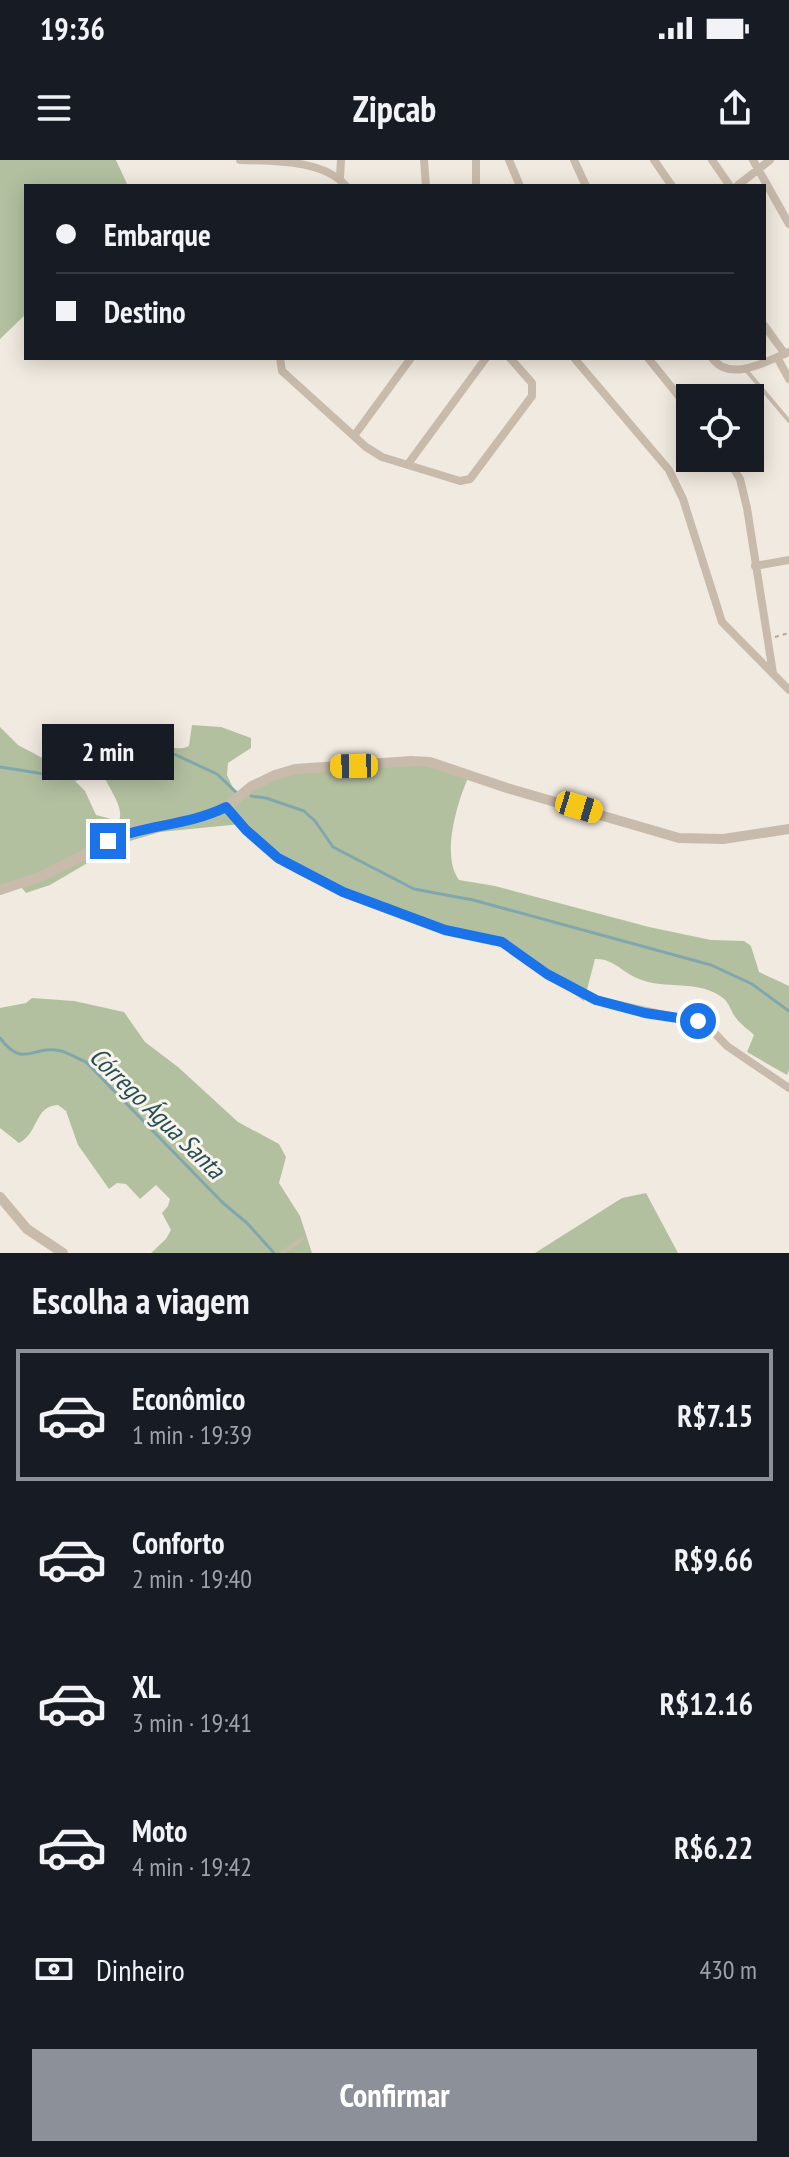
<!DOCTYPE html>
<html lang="pt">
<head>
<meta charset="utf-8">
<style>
	:root { --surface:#171b24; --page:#242831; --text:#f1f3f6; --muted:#9ea1a6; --line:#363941; --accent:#8c9099 }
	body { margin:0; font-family:"PT Sans Narrow",sans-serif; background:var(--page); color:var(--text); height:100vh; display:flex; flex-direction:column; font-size:30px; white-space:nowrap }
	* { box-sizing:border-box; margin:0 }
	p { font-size:26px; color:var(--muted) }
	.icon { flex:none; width:44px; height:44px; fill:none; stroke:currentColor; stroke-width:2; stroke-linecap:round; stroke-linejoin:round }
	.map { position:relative; height:1093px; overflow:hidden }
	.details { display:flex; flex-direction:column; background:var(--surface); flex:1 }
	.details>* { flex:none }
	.guide { position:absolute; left:24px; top:24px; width:742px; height:176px; border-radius:0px; box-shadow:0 4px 20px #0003; display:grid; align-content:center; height:176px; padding:0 32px; background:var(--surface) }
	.tools { position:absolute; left:676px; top:224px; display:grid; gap:16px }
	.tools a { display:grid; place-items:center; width:88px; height:88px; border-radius:0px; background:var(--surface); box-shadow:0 4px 20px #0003; font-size:40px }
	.end { position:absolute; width:36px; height:36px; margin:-18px; border:10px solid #1a73e8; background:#fff; box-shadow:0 0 0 4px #fff }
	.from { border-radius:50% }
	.bubble { position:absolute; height:56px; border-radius:0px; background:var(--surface); box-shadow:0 4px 20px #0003; font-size:26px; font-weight:700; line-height:56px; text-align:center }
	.car { position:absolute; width:24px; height:48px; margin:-24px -12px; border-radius:10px; box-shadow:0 0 6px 2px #0007; background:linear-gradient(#f5c518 24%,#345 0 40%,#f5c518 0 76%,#345 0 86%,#f5c518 0) }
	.guide b { display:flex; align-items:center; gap:28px; height:76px; font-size:30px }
	.guide b+b { border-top:2px solid var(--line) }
	.guide i { width:20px; height:20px; background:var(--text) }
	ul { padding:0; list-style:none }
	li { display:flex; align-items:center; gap:24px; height:132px; margin:0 16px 12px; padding:0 16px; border:4px solid transparent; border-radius:0px }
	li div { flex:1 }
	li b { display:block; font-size:30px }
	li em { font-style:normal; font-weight:700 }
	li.active { border-color:var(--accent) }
	li>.icon { width:72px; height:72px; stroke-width:1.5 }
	h2 { padding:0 32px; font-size:36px; line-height:96px }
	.pay { display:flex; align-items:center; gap:20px; height:88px; padding:0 32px; font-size:30px }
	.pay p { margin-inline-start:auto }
	.cta { display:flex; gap:16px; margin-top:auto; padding:16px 32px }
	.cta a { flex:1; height:92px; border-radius:0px; background:var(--accent); color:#fff; font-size:32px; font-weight:700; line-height:92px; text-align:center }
	.status { display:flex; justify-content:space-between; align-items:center; height:56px; padding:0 40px; background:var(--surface); direction:ltr }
	.status svg { height:22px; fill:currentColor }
	header { display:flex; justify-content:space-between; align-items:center; height:104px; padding:0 32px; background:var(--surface); font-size:36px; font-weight:700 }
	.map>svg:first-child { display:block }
</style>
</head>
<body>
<div class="status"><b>19:36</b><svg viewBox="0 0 49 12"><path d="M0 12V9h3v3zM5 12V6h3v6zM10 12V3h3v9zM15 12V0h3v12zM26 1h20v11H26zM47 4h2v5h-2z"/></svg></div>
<header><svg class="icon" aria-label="menu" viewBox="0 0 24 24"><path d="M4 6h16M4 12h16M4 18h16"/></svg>Zipcab<svg class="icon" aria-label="share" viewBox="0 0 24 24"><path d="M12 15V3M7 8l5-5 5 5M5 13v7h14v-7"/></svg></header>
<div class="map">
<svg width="789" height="1093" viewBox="0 0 789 1093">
	<rect width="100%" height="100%" fill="#f1eae0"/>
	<path fill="#b3c0a0" d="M0 0H116L127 24 131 26H26V154L0 179Z
		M192 565 221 567 251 578V588L228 603 227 615 237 637 267 617 319 606 363 610 413 602 468 618C457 643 441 696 459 720L495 726 649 767 711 780 744 781 751 786 759 812 789 826V910L787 915 747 892 754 875C748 869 741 865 736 858 731 852 729 842 723 838 699 819 665 830 639 819 623 813 613 798 595 799L584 841 496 780 439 764 338 728 275 694 241 664 160 672 120 684 50 725 26 733 17 722 0 726V567L18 585 63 609 85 631 96 655 119 661C128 638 82 607 110 588 116 584 121 582 128 582 147 582 165 590 184 588L189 586Z
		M32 838 74 841 124 852 145 882 178 907 238 962 279 984 286 997 279 1023 300 1056 312 1093H151L166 1079 171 1070 162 1053 168 1046 170 1039 156 1025 140 1039 126 1024 117 1023 109 1029 78 985 66 951 58 945C34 946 39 973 19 983L0 968V848L26 843Z
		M646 1033 678 1093H535L622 1038Z"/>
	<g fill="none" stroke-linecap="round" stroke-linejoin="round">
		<path stroke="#80a7ac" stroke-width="3" d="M0 607 76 619 91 615 131 594 146 590 161 591 176 595 217 614 237 633
			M251 636 266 638 304 651 315 661 333 687 414 729 473 740 711 805 752 824 789 851
			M0 878C24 910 32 884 61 891 69 893 78 899 86 902L223 1043 247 1063 274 1093"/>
		<path stroke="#b5a696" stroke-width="2" stroke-dasharray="4 4" stroke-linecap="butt" d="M775 477 789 473"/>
		<path stroke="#c9bbac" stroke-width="4" d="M746 210 789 261
			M282 1093 302 1079"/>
		<path stroke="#c9bbac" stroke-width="8" d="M240 0C275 1 324 0 346 26
			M424 0 426 26
			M476 0V26
			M509 0 520 26
			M574 0 586 26
			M654 0 672 26
			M712 0 730 26
			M753 0 789 64
			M340 17 341 0
			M737 26 770 0
			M764 165 785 194
			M777 197 789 219
			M280 198 282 211 366 287 382 297 460 321 470 319 532 236V223L510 198
			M574 198 669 310 683 339 722 462 789 530
			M648 198 690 250
			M712 198C730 223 767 201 789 192
			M354 276 411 198
			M727 298 740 319 747 348 773 513
			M408 304 486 198
			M755 406 789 400
			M226 647 258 680 298 710 343 732 445 770 502 782 547 814 596 840 706 864 727 886 789 928"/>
		<path stroke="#c9bbac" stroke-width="10" d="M0 730 42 716 130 672 206 656 226 647 252 626 275 615 295 609 411 601 430 602 507 628 679 678 723 679 789 669
			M0 1037 27 1069 63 1093"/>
	</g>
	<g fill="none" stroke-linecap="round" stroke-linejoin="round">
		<path stroke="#1a73e8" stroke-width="10" d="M108 681C146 664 188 666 226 647L246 670 278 698 343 732 445 770 502 782 547 814 596 840 645 853 698 861"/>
	</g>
	<g text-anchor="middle" stroke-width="6" stroke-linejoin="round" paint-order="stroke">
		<g font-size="26" font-style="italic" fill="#234f56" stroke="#f9f4ec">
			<text transform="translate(157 953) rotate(44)" y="9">Córrego Água Santa</text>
		</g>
	</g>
</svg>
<div class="tools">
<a><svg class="icon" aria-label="locate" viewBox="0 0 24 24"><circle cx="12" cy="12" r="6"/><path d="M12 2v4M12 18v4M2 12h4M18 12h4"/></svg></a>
</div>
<i class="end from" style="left:698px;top:861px"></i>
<i class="end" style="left:108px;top:681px"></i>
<div class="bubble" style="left:42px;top:564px;width:132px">2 min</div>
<i class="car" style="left:354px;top:606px;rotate:269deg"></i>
<i class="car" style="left:579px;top:647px;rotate:107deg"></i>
<div class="guide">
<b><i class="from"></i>Embarque</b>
<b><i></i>Destino</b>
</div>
</div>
<section class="details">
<h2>Escolha a viagem</h2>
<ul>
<li class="active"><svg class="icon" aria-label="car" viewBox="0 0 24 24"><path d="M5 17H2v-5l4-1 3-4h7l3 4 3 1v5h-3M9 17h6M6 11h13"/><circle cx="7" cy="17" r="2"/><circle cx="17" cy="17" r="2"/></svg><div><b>Econômico</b><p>1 min · 19:39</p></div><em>R$7.15</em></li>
<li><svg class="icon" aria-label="car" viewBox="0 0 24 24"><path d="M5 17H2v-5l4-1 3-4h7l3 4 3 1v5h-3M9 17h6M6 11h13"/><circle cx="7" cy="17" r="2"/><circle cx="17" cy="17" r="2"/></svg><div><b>Conforto</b><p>2 min · 19:40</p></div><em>R$9.66</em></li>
<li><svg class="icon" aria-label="car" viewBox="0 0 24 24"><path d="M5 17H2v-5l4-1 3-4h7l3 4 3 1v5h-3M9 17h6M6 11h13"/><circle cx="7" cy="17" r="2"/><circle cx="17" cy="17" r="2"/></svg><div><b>XL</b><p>3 min · 19:41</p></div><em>R$12.16</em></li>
<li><svg class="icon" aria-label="car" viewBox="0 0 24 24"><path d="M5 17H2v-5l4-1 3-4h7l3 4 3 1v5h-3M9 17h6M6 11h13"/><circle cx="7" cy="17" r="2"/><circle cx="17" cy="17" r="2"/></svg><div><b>Moto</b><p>4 min · 19:42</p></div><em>R$6.22</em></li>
</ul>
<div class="pay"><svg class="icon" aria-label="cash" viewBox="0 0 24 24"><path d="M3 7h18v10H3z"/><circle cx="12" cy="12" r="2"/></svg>Dinheiro<p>430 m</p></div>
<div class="cta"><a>Confirmar</a></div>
</section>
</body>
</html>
